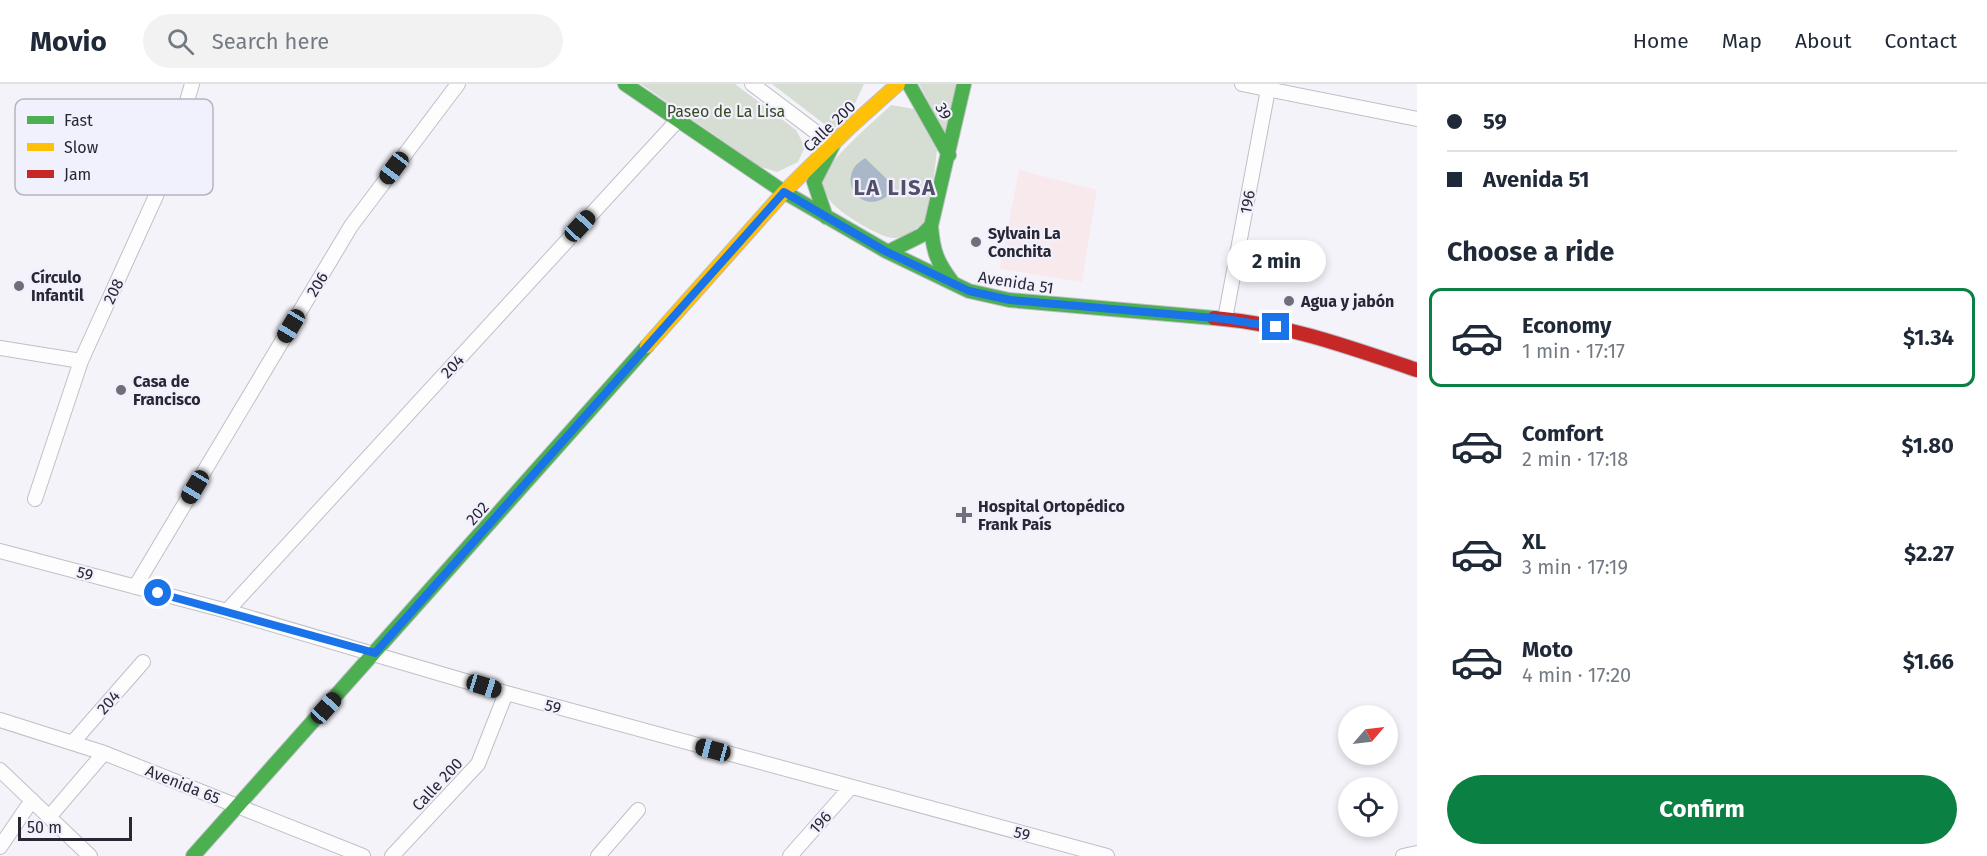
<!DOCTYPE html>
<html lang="en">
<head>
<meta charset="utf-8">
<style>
	:root { --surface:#fff; --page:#f2f2f3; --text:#1f2937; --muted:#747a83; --line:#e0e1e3; --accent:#0b8043 }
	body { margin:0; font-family:"Fira Sans",sans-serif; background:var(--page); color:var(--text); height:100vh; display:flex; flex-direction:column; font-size:22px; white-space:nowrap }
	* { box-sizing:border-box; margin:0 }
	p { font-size:20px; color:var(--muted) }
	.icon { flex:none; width:33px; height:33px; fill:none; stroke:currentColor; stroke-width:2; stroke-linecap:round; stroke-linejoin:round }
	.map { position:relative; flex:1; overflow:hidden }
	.panel { display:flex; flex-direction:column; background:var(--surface); width:570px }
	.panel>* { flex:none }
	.banner { display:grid; align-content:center; height:132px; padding:0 30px; background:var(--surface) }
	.needle { width:39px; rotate:62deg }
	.buttons { position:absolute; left:1338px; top:621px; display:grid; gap:12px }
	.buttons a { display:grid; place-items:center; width:60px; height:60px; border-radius:50%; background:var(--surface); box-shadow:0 3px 9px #0003; font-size:30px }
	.scale { position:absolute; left:18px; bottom:15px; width:114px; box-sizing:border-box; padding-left:6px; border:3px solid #282733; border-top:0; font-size:16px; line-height:21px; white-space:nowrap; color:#282733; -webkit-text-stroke:4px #f1f0fd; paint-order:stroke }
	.end { position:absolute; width:27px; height:27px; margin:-14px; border:8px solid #1a73e8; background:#fff; box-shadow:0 0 0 3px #fff }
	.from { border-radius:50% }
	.bubble { position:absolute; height:42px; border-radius:21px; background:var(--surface); box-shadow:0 3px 9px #0003; font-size:20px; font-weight:700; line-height:42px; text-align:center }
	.car { position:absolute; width:18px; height:36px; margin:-18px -9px; border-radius:8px; box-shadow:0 0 4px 2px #0007; background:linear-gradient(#222 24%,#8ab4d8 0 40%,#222 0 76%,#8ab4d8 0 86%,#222 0) }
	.banner b { display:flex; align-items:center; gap:21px; height:57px; font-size:22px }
	.banner b+b { border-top:2px solid var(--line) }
	.banner i { width:15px; height:15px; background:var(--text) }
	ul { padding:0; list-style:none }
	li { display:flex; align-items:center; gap:18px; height:99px; margin:0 12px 9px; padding:0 18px; border:3px solid transparent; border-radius:12px }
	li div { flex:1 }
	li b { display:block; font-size:22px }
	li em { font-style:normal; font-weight:700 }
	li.on { border-color:var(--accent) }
	li>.icon { width:54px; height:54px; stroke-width:1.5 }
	h2 { padding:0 30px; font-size:27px; line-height:72px }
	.button { display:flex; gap:12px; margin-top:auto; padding:12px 30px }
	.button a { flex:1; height:69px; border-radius:36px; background:var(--accent); color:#fff; font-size:24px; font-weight:700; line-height:69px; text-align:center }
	header { display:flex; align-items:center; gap:36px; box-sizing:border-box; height:84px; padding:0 30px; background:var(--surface); border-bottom:2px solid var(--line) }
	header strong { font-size:28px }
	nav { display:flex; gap:33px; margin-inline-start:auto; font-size:21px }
	.search { width:420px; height:54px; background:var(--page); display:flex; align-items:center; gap:15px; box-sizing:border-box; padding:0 21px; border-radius:33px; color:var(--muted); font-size:22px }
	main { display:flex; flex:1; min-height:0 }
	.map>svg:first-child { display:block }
</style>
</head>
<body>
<header>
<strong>Movio</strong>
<div class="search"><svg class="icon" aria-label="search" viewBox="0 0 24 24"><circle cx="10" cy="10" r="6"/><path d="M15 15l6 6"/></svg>Search here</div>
<nav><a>Home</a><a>Map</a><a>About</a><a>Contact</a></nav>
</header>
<main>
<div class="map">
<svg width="1417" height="772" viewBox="0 0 1417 772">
	<rect width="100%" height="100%" fill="#f4f3fa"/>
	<path fill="#f8e9ed" d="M1019 86 1097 106 1082 198 1000 185Z"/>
	<path fill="#d6ddd2" d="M641 0H735L796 46 805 63 798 78 777 88 761 83Z
		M772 0H864L850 30 832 46Z
		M919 0H956L946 52Z
		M891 21 914 25 937 66 929 133C921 141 907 154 894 154 880 154 844 131 834 121 828 116 822 104 823 96 826 77 876 36 891 21Z"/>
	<path fill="#a9b7c9" d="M865 74 895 103C872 136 840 107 854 84 856 80 861 77 865 74Z"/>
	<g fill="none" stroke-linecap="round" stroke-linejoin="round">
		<g stroke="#c0bfc7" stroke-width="16">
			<path id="street" d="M752 0 833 61
				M1242 0 1417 35
				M1225 235 1269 0
				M0 264 81 277
				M35 415 81 277 165 92 192 0
				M0 467 227 527 506 609 1107 772
				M135 503 351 142 458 0
				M227 527 677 37
				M0 636 104 669 363 772
				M73 658 143 578
				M0 686 90 772
				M50 732 104 669
				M0 763 32 716
				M392 772 478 680 506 609
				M598 772 638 726
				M790 772 850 704
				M1403 772 1417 769"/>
		</g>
		<g stroke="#c0bfc7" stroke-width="16">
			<path id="fast" d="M625 0 784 108 886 167 969 207 1009 216 1214 234
				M909 0 949 71
				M826 133 814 98 833 61
				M888 168 922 151 931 142
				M953 199C937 178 933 168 931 142L964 0
				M193 772 647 262"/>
		</g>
		<g stroke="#c0bfc7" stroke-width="16">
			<path id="slow" d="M647 262 784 108 850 43 898 0"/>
		</g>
		<g stroke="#c0bfc7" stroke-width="16">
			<path id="jam" d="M1214 234C1286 240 1349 263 1417 286"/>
		</g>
		<use href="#street" stroke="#fdfdfe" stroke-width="14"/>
		<use href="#fast" stroke="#4caf50" stroke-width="14"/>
		<use href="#slow" stroke="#ffc107" stroke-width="14"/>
		<use href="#jam" stroke="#c62828" stroke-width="14"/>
	</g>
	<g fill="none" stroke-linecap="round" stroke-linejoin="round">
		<path stroke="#1a73e8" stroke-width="8" d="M158 509 375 569 784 108 885 167 969 207 1010 216 1225 235 1276 243"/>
	</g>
	<g fill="#6f6e79" stroke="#f1f0fd" stroke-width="2">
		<circle cx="976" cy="158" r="6"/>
		<circle cx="19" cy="202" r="6"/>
		<circle cx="1289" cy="217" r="6"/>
		<circle cx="121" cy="306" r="6"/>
		<path d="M961 422h6v6h6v6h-6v6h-6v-6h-6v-6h6z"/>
	</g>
	<g text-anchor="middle" stroke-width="4.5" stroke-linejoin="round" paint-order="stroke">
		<g font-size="16" fill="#374a1f" stroke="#f1f0fd">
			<text x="726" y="33">Paseo de La Lisa</text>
		</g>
		<g font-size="16" fill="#282733" stroke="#f1f0fd">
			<text transform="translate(944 27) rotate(61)" y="6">39</text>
			<text transform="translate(829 42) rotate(-44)" y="6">Calle 200</text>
			<text transform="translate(1247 118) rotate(-80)" y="6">196</text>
			<text transform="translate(1016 198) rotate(9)" y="6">Avenida 51</text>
			<text transform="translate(317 200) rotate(-59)" y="6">206</text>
			<text transform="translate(113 207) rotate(-65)" y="6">208</text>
			<text transform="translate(452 282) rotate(-47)" y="6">204</text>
			<text transform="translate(477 429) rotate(-48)" y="6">202</text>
			<text transform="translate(85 489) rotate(15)" y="6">59</text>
			<text transform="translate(108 618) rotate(-49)" y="6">204</text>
			<text transform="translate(553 622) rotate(15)" y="6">59</text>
			<text transform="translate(183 700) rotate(22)" y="6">Avenida 65</text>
			<text transform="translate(437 700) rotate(-47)" y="6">Calle 200</text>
			<text transform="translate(820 738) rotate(-48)" y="6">196</text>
			<text transform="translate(1022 749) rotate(15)" y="6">59</text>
		</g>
		<g font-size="16" font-weight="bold" fill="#282733" stroke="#f1f0fd" text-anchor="start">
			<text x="988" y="155">Sylvain La<tspan x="988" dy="18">Conchita</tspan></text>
			<text x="31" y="199">Círculo<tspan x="31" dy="18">Infantil</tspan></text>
			<text x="1301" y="223">Agua y jabón</text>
			<text x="133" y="303">Casa de<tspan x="133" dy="18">Francisco</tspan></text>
			<text x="978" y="428">Hospital Ortopédico<tspan x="978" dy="18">Frank País</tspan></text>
		</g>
		<g font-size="22" font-weight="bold" letter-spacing="1.5" fill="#534f6a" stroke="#f1f0fd">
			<text x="895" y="111">LA LISA</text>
		</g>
	</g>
	<rect x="15" y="15" width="198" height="96" rx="9" fill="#f1f0fd" stroke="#b5b4c0" stroke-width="1.5"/>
	<rect x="27" y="32" width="27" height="8" fill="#4caf50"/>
	<rect x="27" y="59" width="27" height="8" fill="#ffc107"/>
	<rect x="27" y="86" width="27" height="8" fill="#c62828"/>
	<g font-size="16" fill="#282733">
		<text x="64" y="42">Fast</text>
		<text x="64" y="69">Slow</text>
		<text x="64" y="96">Jam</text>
	</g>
</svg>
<div class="buttons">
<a><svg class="needle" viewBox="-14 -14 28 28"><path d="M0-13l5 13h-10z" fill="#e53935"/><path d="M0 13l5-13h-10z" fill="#747a83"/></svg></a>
<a><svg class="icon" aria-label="locate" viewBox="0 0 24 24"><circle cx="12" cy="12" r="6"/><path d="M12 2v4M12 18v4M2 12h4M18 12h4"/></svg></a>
</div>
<div class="scale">50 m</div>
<i class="end from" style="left:158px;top:509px"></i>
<i class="end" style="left:1276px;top:243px"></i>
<div class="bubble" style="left:1227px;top:156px;width:99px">2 min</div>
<i class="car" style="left:394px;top:84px;rotate:217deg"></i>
<i class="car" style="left:580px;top:142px;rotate:43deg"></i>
<i class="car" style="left:291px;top:242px;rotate:211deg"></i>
<i class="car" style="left:195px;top:403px;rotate:211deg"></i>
<i class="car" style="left:484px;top:602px;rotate:107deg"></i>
<i class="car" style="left:326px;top:624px;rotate:42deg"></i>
<i class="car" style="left:713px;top:666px;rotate:285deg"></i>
</div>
<section class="panel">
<div class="banner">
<b><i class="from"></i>59</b>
<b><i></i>Avenida 51</b>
</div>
<h2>Choose a ride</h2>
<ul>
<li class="on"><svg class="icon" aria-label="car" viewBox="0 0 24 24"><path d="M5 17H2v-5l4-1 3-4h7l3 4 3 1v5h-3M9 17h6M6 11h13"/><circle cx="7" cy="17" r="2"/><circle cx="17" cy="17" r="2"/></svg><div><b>Economy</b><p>1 min · 17:17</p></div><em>$1.34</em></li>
<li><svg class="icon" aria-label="car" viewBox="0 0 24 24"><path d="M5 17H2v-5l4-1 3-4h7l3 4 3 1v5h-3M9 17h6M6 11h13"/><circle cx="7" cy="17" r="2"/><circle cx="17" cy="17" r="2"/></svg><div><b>Comfort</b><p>2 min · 17:18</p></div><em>$1.80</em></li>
<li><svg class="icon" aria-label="car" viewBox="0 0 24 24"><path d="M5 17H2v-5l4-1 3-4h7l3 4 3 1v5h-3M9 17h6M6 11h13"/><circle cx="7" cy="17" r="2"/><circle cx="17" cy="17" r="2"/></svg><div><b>XL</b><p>3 min · 17:19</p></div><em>$2.27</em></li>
<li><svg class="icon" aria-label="car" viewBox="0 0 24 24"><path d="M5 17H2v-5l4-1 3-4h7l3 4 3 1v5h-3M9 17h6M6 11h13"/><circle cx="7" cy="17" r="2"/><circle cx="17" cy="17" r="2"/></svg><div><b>Moto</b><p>4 min · 17:20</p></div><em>$1.66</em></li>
</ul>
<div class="button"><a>Confirm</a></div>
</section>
</main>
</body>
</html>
